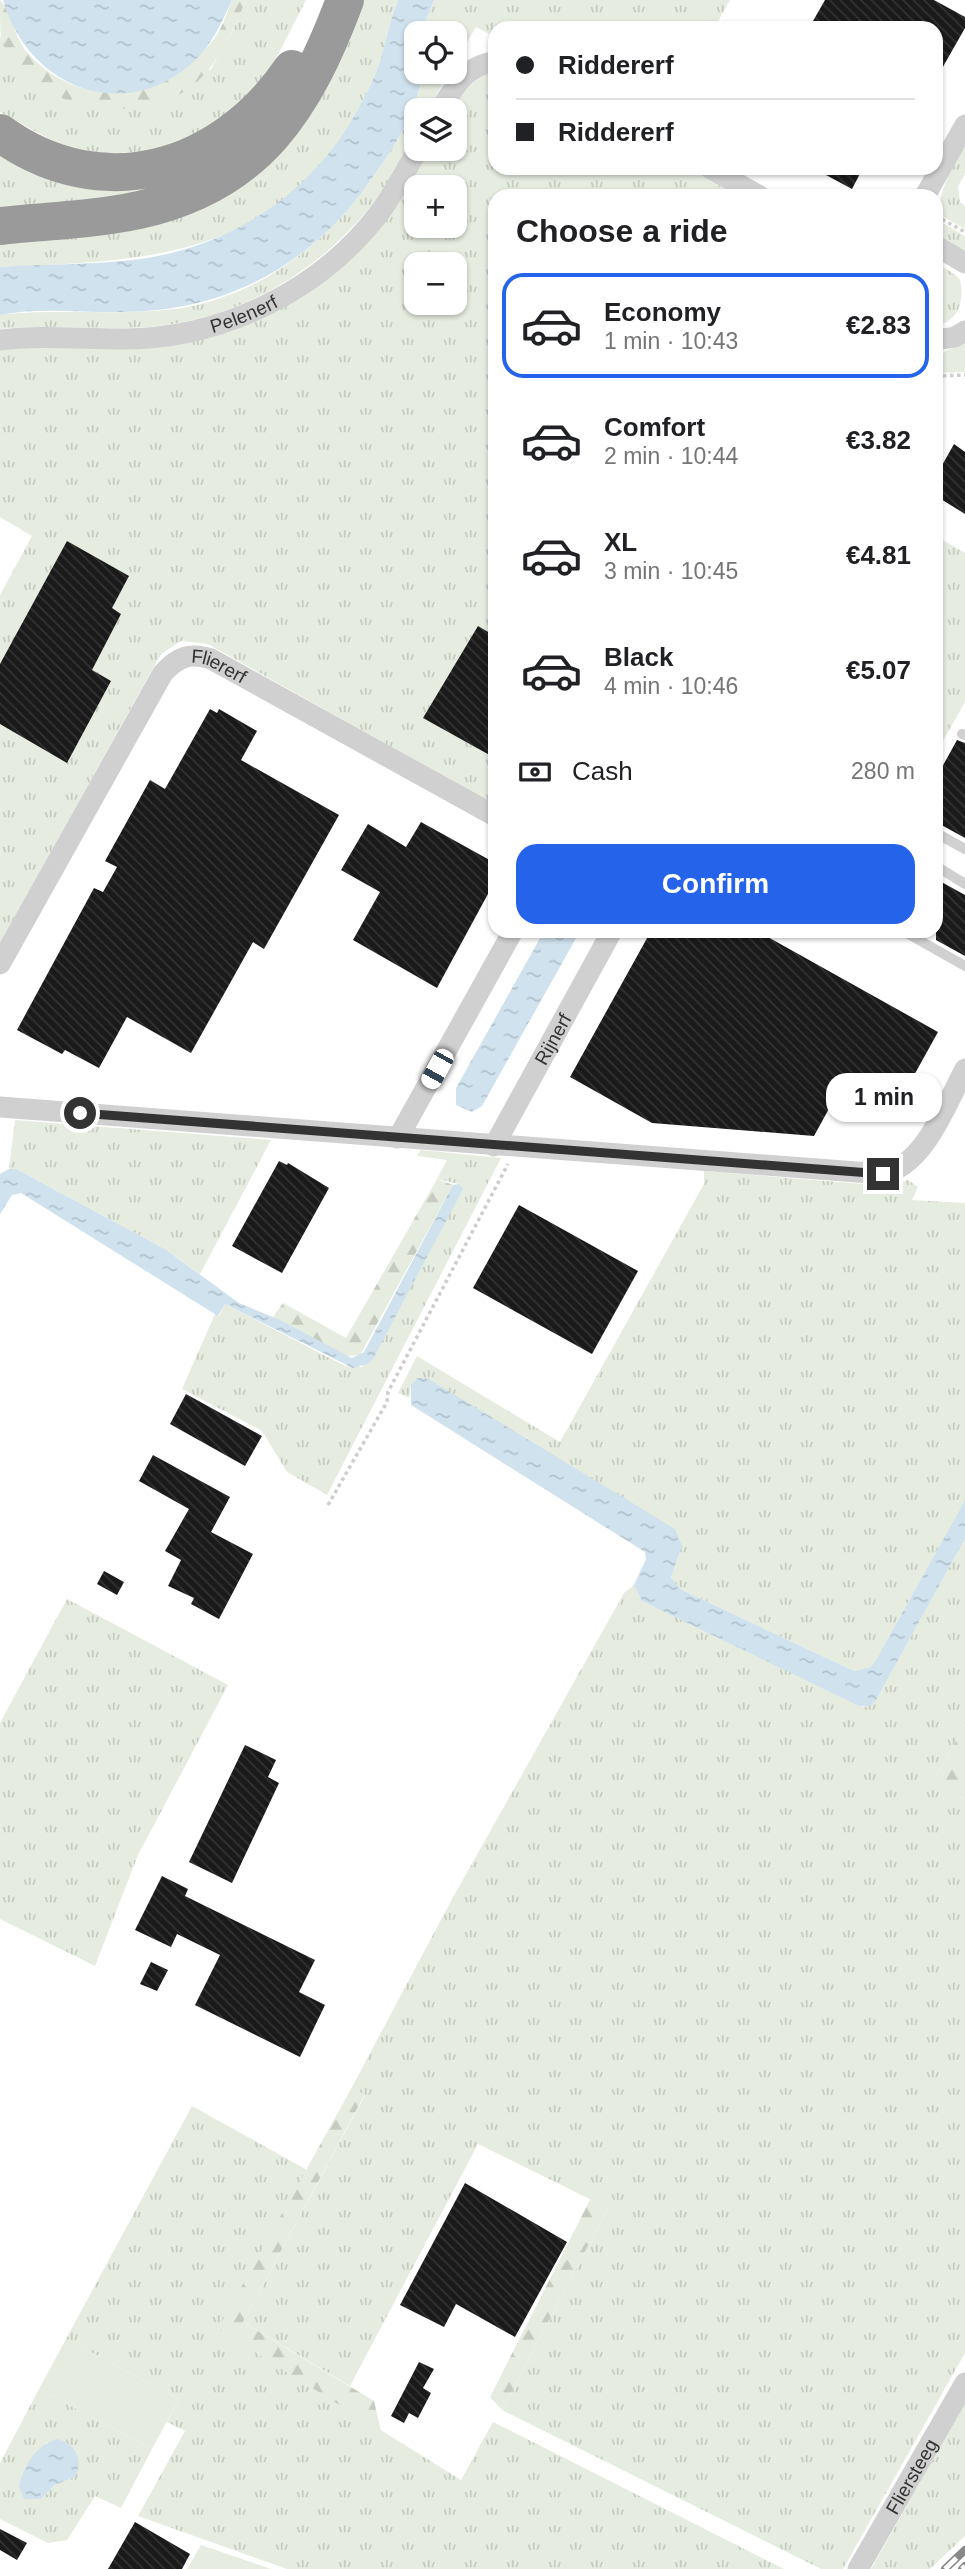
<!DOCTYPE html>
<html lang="en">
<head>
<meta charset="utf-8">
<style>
	:root { --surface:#fff; --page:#f2f2f2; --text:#202124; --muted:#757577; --line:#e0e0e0; --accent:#2563eb }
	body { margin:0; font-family:Arial,sans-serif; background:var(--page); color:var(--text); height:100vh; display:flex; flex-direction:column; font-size:26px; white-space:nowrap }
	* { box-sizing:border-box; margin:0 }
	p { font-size:23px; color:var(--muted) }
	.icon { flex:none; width:38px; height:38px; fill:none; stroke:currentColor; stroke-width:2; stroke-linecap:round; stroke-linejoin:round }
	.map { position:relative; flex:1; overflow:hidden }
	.panel { position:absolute; left:488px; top:189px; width:455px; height:749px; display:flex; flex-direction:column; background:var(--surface); border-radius:21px; box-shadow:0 2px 5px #0004 }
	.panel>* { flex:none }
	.guide { position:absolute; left:488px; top:21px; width:455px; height:154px; border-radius:21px; box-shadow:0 2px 5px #0004; display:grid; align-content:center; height:154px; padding:0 28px; background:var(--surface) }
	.fabs { position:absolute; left:404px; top:21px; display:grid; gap:14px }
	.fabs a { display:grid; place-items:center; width:63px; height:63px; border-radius:14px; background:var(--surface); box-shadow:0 2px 5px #0004; font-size:35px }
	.end { position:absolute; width:32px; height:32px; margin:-16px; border:9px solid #333; background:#fff; box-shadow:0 0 0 4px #fff }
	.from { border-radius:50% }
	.bubble { position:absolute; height:49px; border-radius:21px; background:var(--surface); box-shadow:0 2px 5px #0004; font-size:23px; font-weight:800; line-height:49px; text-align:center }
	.car { position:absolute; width:21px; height:42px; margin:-21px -10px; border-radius:9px; box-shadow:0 0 5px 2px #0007; background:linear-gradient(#fff 24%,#345 0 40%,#fff 0 76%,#345 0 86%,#fff 0) }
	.guide b { display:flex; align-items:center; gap:24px; height:66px; font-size:26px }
	.guide b+b { border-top:2px solid var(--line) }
	.guide i { width:18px; height:18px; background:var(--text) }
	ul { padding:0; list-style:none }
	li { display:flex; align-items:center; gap:21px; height:105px; margin:0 14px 10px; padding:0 14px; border:4px solid transparent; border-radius:21px }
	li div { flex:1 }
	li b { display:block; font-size:26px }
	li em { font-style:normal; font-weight:800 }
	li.active { border-color:var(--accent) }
	li>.icon { width:63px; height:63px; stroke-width:1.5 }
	h2 { padding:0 28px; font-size:32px; line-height:84px }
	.pay { display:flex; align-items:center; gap:18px; height:77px; padding:0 28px; font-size:26px }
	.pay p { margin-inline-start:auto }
	.button { display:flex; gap:14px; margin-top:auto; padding:14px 28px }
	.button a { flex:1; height:80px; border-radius:21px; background:var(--accent); color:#fff; font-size:28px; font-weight:800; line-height:80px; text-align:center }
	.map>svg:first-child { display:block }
</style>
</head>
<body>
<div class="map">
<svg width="965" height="2569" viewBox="0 0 965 2569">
	<defs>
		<pattern id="grass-tufts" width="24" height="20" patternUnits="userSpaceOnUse" patternTransform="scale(1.75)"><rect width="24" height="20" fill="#e6ecdf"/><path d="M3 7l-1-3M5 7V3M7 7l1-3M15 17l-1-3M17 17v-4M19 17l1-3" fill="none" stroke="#c6cbc0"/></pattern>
		<pattern id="forest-firs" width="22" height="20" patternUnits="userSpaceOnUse" patternTransform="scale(1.75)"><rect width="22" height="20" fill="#e6ecdf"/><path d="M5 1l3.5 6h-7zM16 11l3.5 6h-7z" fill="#c6cbc0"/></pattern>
		<pattern id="water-ripples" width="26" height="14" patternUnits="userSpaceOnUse" patternTransform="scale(1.75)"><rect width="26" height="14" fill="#cfe2ee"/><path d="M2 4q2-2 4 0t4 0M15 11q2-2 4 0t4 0" fill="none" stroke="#b2c2cd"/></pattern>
		<pattern id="building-back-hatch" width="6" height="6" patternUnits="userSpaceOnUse" patternTransform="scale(1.75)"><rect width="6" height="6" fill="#1a1a1a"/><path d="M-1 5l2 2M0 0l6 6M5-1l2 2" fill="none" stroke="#333"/></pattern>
	</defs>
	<rect width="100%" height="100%" fill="#fff"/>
	<path fill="url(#grass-tufts)" fill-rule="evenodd" d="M246 0H306L267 76 218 124 155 150 109 154 64 147 0 112V36L13 58 57 96 107 108 211 69 232 32Z
		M364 0H398C390 20 386 41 380 61 375 78 366 94 358 109 280 258 147 261 0 267V240L260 173C317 123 337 69 364 0Z
		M434 0H730L714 28H495V37L476 27 455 62V33H421Z
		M333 16 203 181 0 219V142L47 166 232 144Z
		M422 72H449L428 110H416C416 143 392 179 372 205 317 273 238 320 149 327 99 331 50 324 0 329V315L6 314C56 310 105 314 155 311 246 306 323 250 373 177 395 146 419 110 422 72Z
		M495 72V168H687L737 196H495V805L208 644 181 641 161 654 0 943V595L32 536 0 517V350L240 328 406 190 430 149H455V110H452C464 91 473 78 495 72ZM416 187H455V226H416ZM416 264H455V303H416Z
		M965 146V174L958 186 960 202 965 206V229L942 216C934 196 955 163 965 146Z
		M936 219 965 236V253L936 237Z
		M936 263C944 268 954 272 960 280 965 300 958 323 936 325Z
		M965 344V372L936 373V359L947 350Z
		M936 536 965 553V702L936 753Z
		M15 1120 271 1140 200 1274 165 1249 16 1169H9Z
		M421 1150 501 1158 327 1495 287 1472 262 1431 182 1389 215 1314 219 1316 225 1304 345 1366 362 1367 459 1184 437 1179 447 1160 417 1156Z
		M704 1171 887 1186 908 1180 918 1187 912 1200 965 1203V1500L876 1660 870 1667 854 1671 680 1589 671 1577 679 1555 411 1385 409 1398 398 1393 417 1356 560 1442 704 1184Z
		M965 1539V1724L936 1777 940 1786 965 1800V2353L843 2569H821L502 2410 608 2208 478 2144 350 2386 243 2322 365 2095 351 2089 451 1901 624 1593 634 1585 642 1601 864 1707 875 1702Z
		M67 1599 228 1685 138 1855 95 1966 0 1919V1723Z
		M192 2106 307 2170 218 2329 461 2480 493 2422 784 2569H287L138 2516 185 2431 167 2422 179 2399 66 2339Z
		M39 2389 152 2449 121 2508 95 2496 67 2540 48 2543 0 2519V2463ZM47 2442 75 2477 55 2485 41 2499H24L29 2462Z
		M965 2403V2536L930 2569H871Z"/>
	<path fill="url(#forest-firs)" d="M0 0C9 7 15 38 26 51 81 114 165 101 214 39 222 29 227 12 232 0H246C232 32 218 68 188 89 131 129 25 108 1 37 0 27 0 11 0 0Z
		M437 1179 453 1185 360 1355 345 1356 273 1317 283 1303 346 1338Z
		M965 1724V1800L935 1784 936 1777Z
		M351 2089 365 2094 243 2322 374 2401 381 2431 218 2329Z
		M591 2198 608 2208 502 2410 490 2397Z"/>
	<path fill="#e6ecdf" d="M66 2339 179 2399 152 2449 39 2389Z
		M201 2545 271 2569H187Z"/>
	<path fill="url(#water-ripples)" d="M3 0H232C221 24 212 45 192 63 121 126 27 85 3 0Z
		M398 0H434L421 33H416V72H422C419 111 393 149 370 181 312 265 225 312 122 312 82 313 40 307 0 315V267C44 264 89 265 133 260 228 249 313 194 358 109 366 94 375 78 380 61 386 41 390 20 398 0Z
		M544 931H580L482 1106 472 1112 456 1105V1088Z
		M9 1169H16L165 1249 239 1303 278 1319 352 1358 364 1352 453 1185 459 1184 463 1189 373 1359 367 1364 353 1368 225 1304 218 1316 21 1193 12 1195 0 1214V1174Z
		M417 1378H427L675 1529 682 1546 671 1577 680 1589 854 1671 870 1667 876 1660 965 1500V1539L875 1702 869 1706H859L642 1601 634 1585 646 1559 645 1552 411 1405V1385Z
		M56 2439C75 2442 84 2460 75 2477L55 2485 41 2499H24L19 2487C24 2466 34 2447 56 2439Z"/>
	<path fill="url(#building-back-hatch)" d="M825 0H934L965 17V28L936 79V28H809Z
		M813 168H863L852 189Z
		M954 444 965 452V514L936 496V476Z
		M67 541 129 576 112 608 121 614 92 670 111 681 67 763 0 724V664Z
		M478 626 495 636V758L423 718Z
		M210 709 217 713 219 709 257 731 241 760 339 815 264 949 253 942 191 1053 127 1017 99 1068 65 1050 62 1054 17 1030 94 888 103 892 117 867 105 861 150 780 165 789Z
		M957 740 965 743V838L936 822V778Z
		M421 822 495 863V881L437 988 353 940 380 892 341 870 368 824 406 847Z
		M936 879 965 895V956L936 940Z
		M651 931H757L938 1032 897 1106 878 1096 869 1111 837 1094 814 1136 652 1123 570 1077Z
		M279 1161 287 1165 288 1163 329 1188 282 1273 232 1246Z
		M519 1205 638 1271 592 1354 473 1288Z
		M186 1394 262 1436 245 1466 170 1424Z
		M153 1455 230 1497 211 1532 253 1554 219 1619 191 1604 194 1598 168 1586 181 1560 165 1551 189 1509 139 1481Z
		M104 1571 124 1582 117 1595 97 1584Z
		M245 1745 276 1760 268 1777 279 1783 232 1883 189 1862Z
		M162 1876 188 1889 185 1896 315 1960 299 1992 325 2005 300 2057 195 2005 220 1955 177 1934 171 1947 135 1930Z
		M151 1962 168 1970 157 1991 140 1984Z
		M465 2183 567 2242 515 2337 456 2304 444 2327 400 2305Z
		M419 2362 434 2369 423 2388 431 2393 418 2418 409 2413 404 2423 391 2416Z
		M135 2522 190 2554 182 2569H108Z
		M0 2529 27 2543 17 2560 0 2550Z"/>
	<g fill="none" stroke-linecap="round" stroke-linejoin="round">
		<path stroke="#cdcdcd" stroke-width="3.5" stroke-dasharray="3.5 3.5" stroke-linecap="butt" d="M936 216 965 232
			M936 376 965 375
			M328 1505 387 1402 388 1392 508 1164"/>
		<path stroke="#d0d0d0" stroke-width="10" d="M962 734 965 735
			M936 833 965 849
			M936 866 965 884
			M903 931 965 966"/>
		<g stroke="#d0d0d0" stroke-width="21">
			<path d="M440 110C454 87 466 65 495 62"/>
			<path d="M709 168 760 196"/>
			<path d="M925 196 965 125"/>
			<path d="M936 246 965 263"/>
			<path id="s1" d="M0 340C41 335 80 339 122 339 223 339 323 290 383 208 396 189 407 169 418 149"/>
			<path d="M936 340 955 337 965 331"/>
			<path id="s2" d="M0 964 163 673C178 657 190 652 211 659L495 816"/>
			<path d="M0 1107 883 1174C925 1165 946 1104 965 1069"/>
			<path d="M398 1138 513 931"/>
			<path id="s3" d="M494 1146 612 931"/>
			<path id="s4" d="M858 2569 965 2383"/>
		</g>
		<path stroke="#9a9a9a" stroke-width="38" d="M0 133C104 208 224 169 292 69
			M0 226C46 221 93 220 139 210 258 184 305 107 345 0"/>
		<g stroke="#888" stroke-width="8">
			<path id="rail" d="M945 2569 965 2550
				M962 2569 965 2566"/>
		</g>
		<use href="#rail" stroke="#fff" stroke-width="5" stroke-dasharray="16" stroke-linecap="butt"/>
	</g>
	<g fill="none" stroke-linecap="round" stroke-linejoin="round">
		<path stroke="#333" stroke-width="9" d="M80 1113 883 1174"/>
	</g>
	<g text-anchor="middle" stroke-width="7" stroke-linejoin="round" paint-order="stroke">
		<g font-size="19" fill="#333" stroke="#fff">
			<text dy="7" stroke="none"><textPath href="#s1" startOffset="247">Pelenerf</textPath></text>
			<text dy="7" stroke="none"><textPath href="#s2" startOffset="397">Fliererf</textPath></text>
			<text dy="7" stroke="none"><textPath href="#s3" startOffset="122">Rijnerf</textPath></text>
			<text dy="7" stroke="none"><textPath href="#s4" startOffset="107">Fliersteeg</textPath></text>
		</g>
	</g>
</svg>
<div class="fabs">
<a><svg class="icon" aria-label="locate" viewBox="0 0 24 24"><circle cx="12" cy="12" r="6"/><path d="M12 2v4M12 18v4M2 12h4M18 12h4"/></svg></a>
<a><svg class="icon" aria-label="layers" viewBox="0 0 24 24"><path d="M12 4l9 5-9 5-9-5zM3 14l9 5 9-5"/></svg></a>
<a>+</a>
<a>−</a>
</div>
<i class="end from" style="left:80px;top:1113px"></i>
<i class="end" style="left:883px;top:1174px"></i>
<div class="bubble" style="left:826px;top:1073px;width:116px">1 min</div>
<i class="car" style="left:437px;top:1069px;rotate:209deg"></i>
<div class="guide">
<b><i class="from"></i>Riddererf</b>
<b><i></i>Riddererf</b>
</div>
<section class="panel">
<h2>Choose a ride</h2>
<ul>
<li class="active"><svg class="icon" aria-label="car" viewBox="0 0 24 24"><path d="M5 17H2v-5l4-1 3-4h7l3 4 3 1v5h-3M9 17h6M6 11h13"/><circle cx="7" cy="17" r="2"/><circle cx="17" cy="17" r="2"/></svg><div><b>Economy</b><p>1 min · 10:43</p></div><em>€2.83</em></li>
<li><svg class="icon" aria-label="car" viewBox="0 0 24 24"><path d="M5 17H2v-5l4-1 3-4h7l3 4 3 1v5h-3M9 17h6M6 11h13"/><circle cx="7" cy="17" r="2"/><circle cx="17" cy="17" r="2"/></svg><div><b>Comfort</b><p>2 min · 10:44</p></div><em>€3.82</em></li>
<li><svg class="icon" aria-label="car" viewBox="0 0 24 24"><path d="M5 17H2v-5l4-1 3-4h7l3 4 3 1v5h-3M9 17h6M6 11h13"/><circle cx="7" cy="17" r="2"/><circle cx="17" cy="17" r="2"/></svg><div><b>XL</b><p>3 min · 10:45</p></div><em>€4.81</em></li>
<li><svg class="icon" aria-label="car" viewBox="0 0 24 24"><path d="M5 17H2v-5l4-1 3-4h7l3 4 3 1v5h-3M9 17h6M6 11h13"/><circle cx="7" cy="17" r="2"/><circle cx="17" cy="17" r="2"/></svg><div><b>Black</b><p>4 min · 10:46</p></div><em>€5.07</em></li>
</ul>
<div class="pay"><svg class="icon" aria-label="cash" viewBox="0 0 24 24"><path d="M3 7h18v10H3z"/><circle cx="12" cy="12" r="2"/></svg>Cash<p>280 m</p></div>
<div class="button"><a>Confirm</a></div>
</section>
</div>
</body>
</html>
